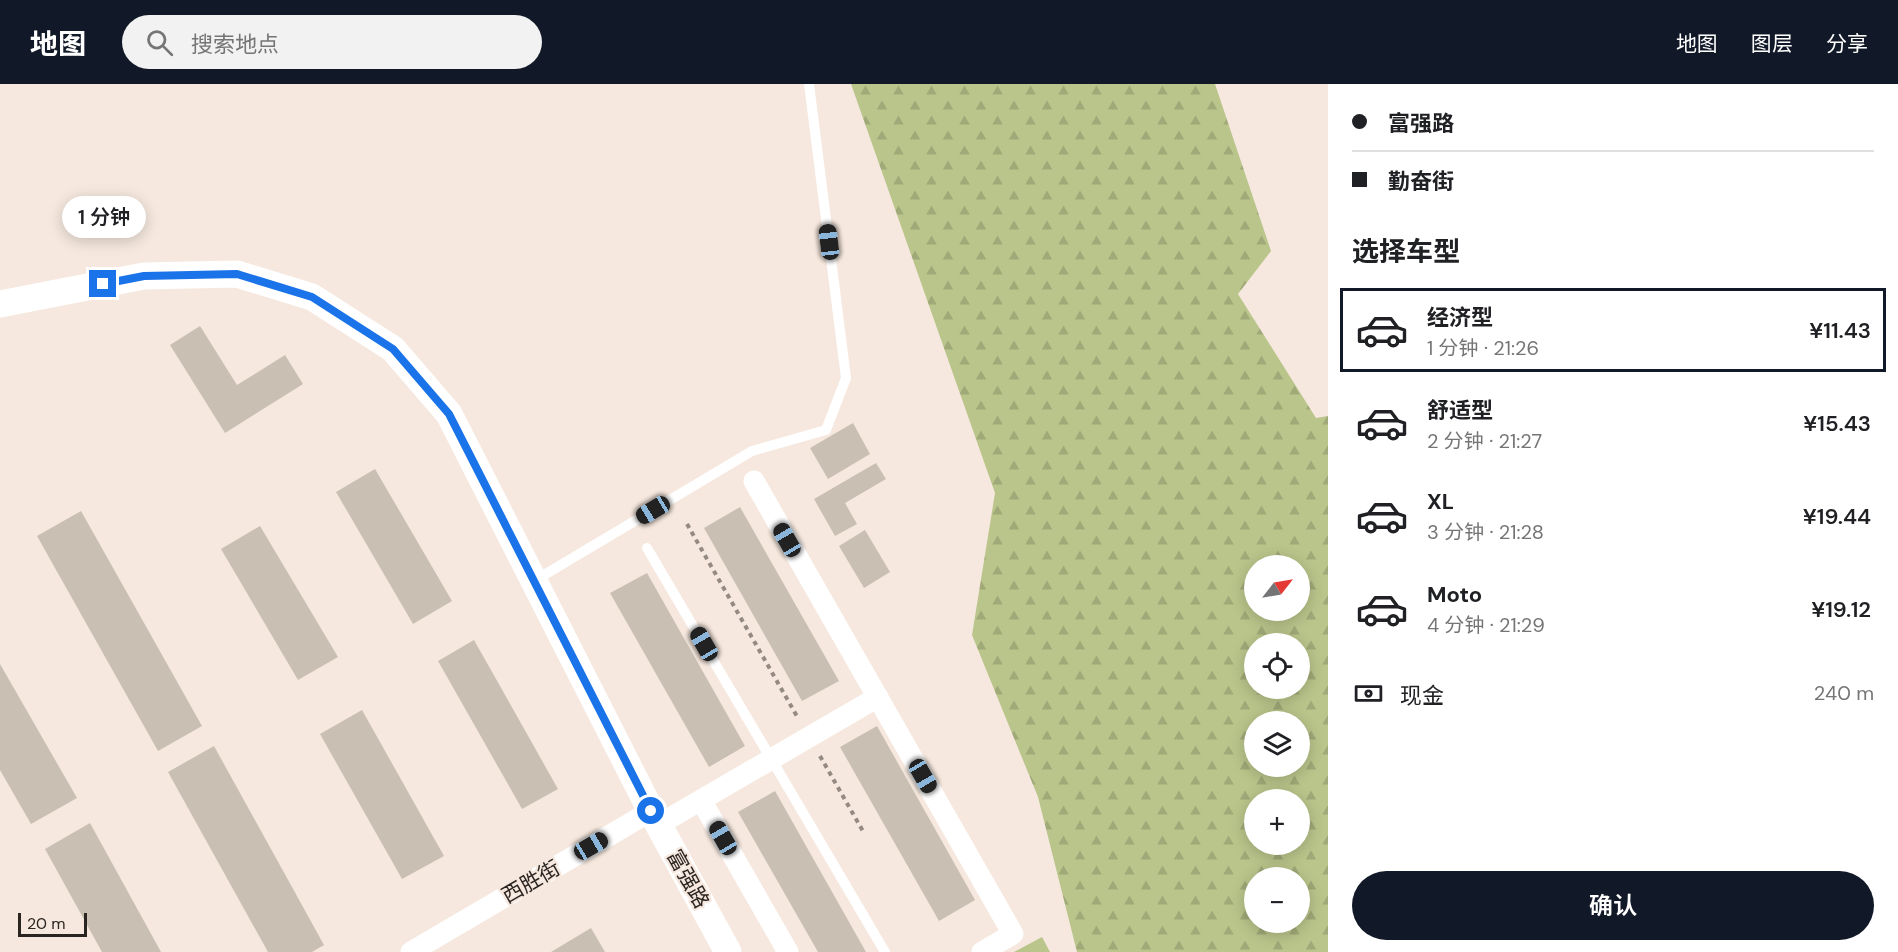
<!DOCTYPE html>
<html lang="zh">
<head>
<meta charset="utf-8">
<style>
	:root { --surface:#fff; --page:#f2f2f2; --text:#202124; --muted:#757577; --line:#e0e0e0; --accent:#111827 }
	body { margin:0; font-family:"DM Sans","Noto Sans SC",sans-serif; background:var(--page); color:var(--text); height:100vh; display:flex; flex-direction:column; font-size:22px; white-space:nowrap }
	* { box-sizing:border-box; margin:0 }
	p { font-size:20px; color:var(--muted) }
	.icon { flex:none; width:33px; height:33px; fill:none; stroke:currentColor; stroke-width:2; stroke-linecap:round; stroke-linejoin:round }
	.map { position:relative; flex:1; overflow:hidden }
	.panel { display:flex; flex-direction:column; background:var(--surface); width:570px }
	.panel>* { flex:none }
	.banner { display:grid; align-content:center; height:132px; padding:0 24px; background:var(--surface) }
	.needle { width:39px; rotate:59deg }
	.tools { position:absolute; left:1244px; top:471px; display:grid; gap:12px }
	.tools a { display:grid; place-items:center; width:66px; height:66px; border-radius:50%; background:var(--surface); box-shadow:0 3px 15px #0003; font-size:30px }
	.scale { position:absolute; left:18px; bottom:15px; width:69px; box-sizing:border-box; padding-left:6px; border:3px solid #2b2522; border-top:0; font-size:16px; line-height:21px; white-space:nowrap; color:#2b2522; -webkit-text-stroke:4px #f6e8de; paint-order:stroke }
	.end { position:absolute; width:27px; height:27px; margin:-14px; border:8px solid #1a73e8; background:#fff; box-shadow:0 0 0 3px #fff }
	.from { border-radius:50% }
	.bubble { position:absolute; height:42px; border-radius:21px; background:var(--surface); box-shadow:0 3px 15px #0003; font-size:20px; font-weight:600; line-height:42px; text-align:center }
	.car { position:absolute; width:18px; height:36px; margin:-18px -9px; border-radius:8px; box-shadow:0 0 4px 2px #0007; background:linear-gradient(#222 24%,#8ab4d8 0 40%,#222 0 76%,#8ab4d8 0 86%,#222 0) }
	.banner b { display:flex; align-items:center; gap:21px; height:57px; font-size:22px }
	.banner b+b { border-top:2px solid var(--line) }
	.banner i { width:15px; height:15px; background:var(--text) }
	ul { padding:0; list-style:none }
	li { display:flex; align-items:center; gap:18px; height:84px; margin:0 12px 9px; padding:0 12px; border:3px solid transparent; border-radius:0px }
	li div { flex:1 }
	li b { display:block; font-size:22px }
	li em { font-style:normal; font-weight:600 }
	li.selected { border-color:var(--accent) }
	li>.icon { width:54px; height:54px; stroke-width:1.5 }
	h2 { padding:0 24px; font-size:27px; line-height:72px }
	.pay { display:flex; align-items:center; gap:15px; height:66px; padding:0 24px; font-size:22px }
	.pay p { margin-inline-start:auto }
	.primary-button { display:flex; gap:12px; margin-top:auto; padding:12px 24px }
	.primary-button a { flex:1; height:69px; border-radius:36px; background:var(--accent); color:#fff; font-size:24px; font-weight:600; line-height:69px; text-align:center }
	header { display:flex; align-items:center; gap:36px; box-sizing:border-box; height:84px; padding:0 30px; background:var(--accent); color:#fff }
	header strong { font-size:28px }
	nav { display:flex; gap:33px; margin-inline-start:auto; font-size:21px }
	.search { width:420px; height:54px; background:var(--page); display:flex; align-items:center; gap:15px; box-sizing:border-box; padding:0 21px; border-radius:33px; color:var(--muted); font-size:22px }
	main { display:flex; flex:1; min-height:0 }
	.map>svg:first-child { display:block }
</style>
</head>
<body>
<header>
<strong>地图</strong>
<div class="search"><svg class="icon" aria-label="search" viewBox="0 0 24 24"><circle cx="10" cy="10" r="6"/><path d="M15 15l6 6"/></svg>搜索地点</div>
<nav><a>地图</a><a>图层</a><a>分享</a></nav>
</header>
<main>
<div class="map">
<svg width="1328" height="868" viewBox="0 0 1328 868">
	<defs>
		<pattern id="forest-firs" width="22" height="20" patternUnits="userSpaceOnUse" patternTransform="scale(1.5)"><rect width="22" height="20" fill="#bac58b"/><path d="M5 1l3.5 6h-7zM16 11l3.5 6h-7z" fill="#a0a978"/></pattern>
	</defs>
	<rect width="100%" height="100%" fill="#f6e8de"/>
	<path fill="#bac58b" d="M1042 853 1050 868H1014Z"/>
	<path fill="url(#forest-firs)" fill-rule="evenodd" d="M851 0H1215L1271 167 1238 210 1316 334 1328 332V868H1077L1038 713 972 551 995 409ZM1254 482H1299V526H1254ZM1254 560H1299V604H1254ZM1254 638H1299V682H1254ZM1254 716H1299V760H1254ZM1254 794H1299V838H1254Z"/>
	<path fill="#c9bfb2" d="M200 242 237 301 285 271 303 300 225 349 170 261Z
		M853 339 870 370 828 395 810 364Z
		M876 379 886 395 845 419 857 440 835 452 814 415Z
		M375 385 452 517 413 540 336 408Z
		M740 423 839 597 802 617 704 444Z
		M81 427 202 642 158 667 37 452Z
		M260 442 338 573 298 596 221 465Z
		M865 446 890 488 864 504 839 462Z
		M647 489 745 662 709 683 610 509Z
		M474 556 558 705 522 725 438 577Z
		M0 580 77 714 31 740 0 686Z
		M362 626 444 772 402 795 320 650Z
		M877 642 975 816 939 837 840 663Z
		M214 662 324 861 312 868H268L168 688Z
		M775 707 866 868H818L738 728Z
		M90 739 161 868H102L45 765Z
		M591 844 605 868H551Z"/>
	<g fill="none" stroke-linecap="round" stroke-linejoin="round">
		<path stroke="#948a83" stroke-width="4" stroke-dasharray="4.5 4.5" stroke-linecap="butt" d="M687 440 798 634
			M820 672 864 749"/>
		<path stroke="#fff" stroke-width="10" d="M647 464 885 868
			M534 497 752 367 826 346 846 294 809 0"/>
		<path stroke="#fff" stroke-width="21" d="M754 397 1013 850 982 868
			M701 716 788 868
			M658 741 878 613
			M411 868 651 727"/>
		<path stroke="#fff" stroke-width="27" d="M0 220 144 192 237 190 312 213 393 265 449 330 651 727 728 868"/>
	</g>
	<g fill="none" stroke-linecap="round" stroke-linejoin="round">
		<path stroke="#1a73e8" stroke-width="8" d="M103 200 144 192 237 190 312 213 393 265 449 330 651 727"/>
	</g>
	<g text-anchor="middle" stroke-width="4.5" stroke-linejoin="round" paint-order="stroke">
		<g font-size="21" fill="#2b2522" stroke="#f6e8de">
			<text transform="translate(688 795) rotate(61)" y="7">富强路</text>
			<text transform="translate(531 798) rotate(-30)" y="7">西胜街</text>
		</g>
	</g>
</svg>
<div class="tools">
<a><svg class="needle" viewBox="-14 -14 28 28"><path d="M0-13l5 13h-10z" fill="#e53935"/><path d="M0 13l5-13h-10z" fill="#757577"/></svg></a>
<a><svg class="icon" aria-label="locate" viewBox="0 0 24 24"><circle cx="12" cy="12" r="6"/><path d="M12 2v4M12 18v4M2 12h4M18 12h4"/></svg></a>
<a><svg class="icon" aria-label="layers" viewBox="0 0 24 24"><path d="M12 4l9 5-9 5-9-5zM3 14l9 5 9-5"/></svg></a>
<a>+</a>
<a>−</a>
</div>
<div class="scale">20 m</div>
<i class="end from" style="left:651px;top:727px"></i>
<i class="end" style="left:103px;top:200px"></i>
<div class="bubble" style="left:62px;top:112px;width:84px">1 分钟</div>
<i class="car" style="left:829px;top:158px;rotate:353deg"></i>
<i class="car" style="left:653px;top:426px;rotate:239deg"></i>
<i class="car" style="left:787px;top:456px;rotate:330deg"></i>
<i class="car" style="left:704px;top:560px;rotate:330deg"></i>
<i class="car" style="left:923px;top:692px;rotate:150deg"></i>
<i class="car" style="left:723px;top:754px;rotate:330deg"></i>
<i class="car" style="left:591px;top:762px;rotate:60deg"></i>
</div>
<section class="panel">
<div class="banner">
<b><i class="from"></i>富强路</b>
<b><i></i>勤奋街</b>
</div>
<h2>选择车型</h2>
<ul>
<li class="selected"><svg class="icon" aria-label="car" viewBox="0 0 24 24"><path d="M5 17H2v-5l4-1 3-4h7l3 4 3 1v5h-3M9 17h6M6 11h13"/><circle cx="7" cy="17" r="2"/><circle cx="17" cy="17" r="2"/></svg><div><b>经济型</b><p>1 分钟 · 21:26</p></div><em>¥11.43</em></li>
<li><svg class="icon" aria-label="car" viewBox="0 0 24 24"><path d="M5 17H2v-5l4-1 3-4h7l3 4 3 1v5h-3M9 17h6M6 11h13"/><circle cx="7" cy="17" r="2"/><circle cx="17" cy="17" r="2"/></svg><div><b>舒适型</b><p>2 分钟 · 21:27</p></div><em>¥15.43</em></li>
<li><svg class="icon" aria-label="car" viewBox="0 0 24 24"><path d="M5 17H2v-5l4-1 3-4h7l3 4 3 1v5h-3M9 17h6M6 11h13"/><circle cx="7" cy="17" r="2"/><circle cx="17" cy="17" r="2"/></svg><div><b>XL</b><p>3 分钟 · 21:28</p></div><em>¥19.44</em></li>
<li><svg class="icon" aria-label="car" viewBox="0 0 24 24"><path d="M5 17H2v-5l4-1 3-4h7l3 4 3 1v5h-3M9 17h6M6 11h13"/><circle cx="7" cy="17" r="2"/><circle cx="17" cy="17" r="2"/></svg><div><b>Moto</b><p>4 分钟 · 21:29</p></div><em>¥19.12</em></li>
</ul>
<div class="pay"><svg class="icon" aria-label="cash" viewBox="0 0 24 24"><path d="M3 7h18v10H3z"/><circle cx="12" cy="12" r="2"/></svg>现金<p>240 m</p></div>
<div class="primary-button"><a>确认</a></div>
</section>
</main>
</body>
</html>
